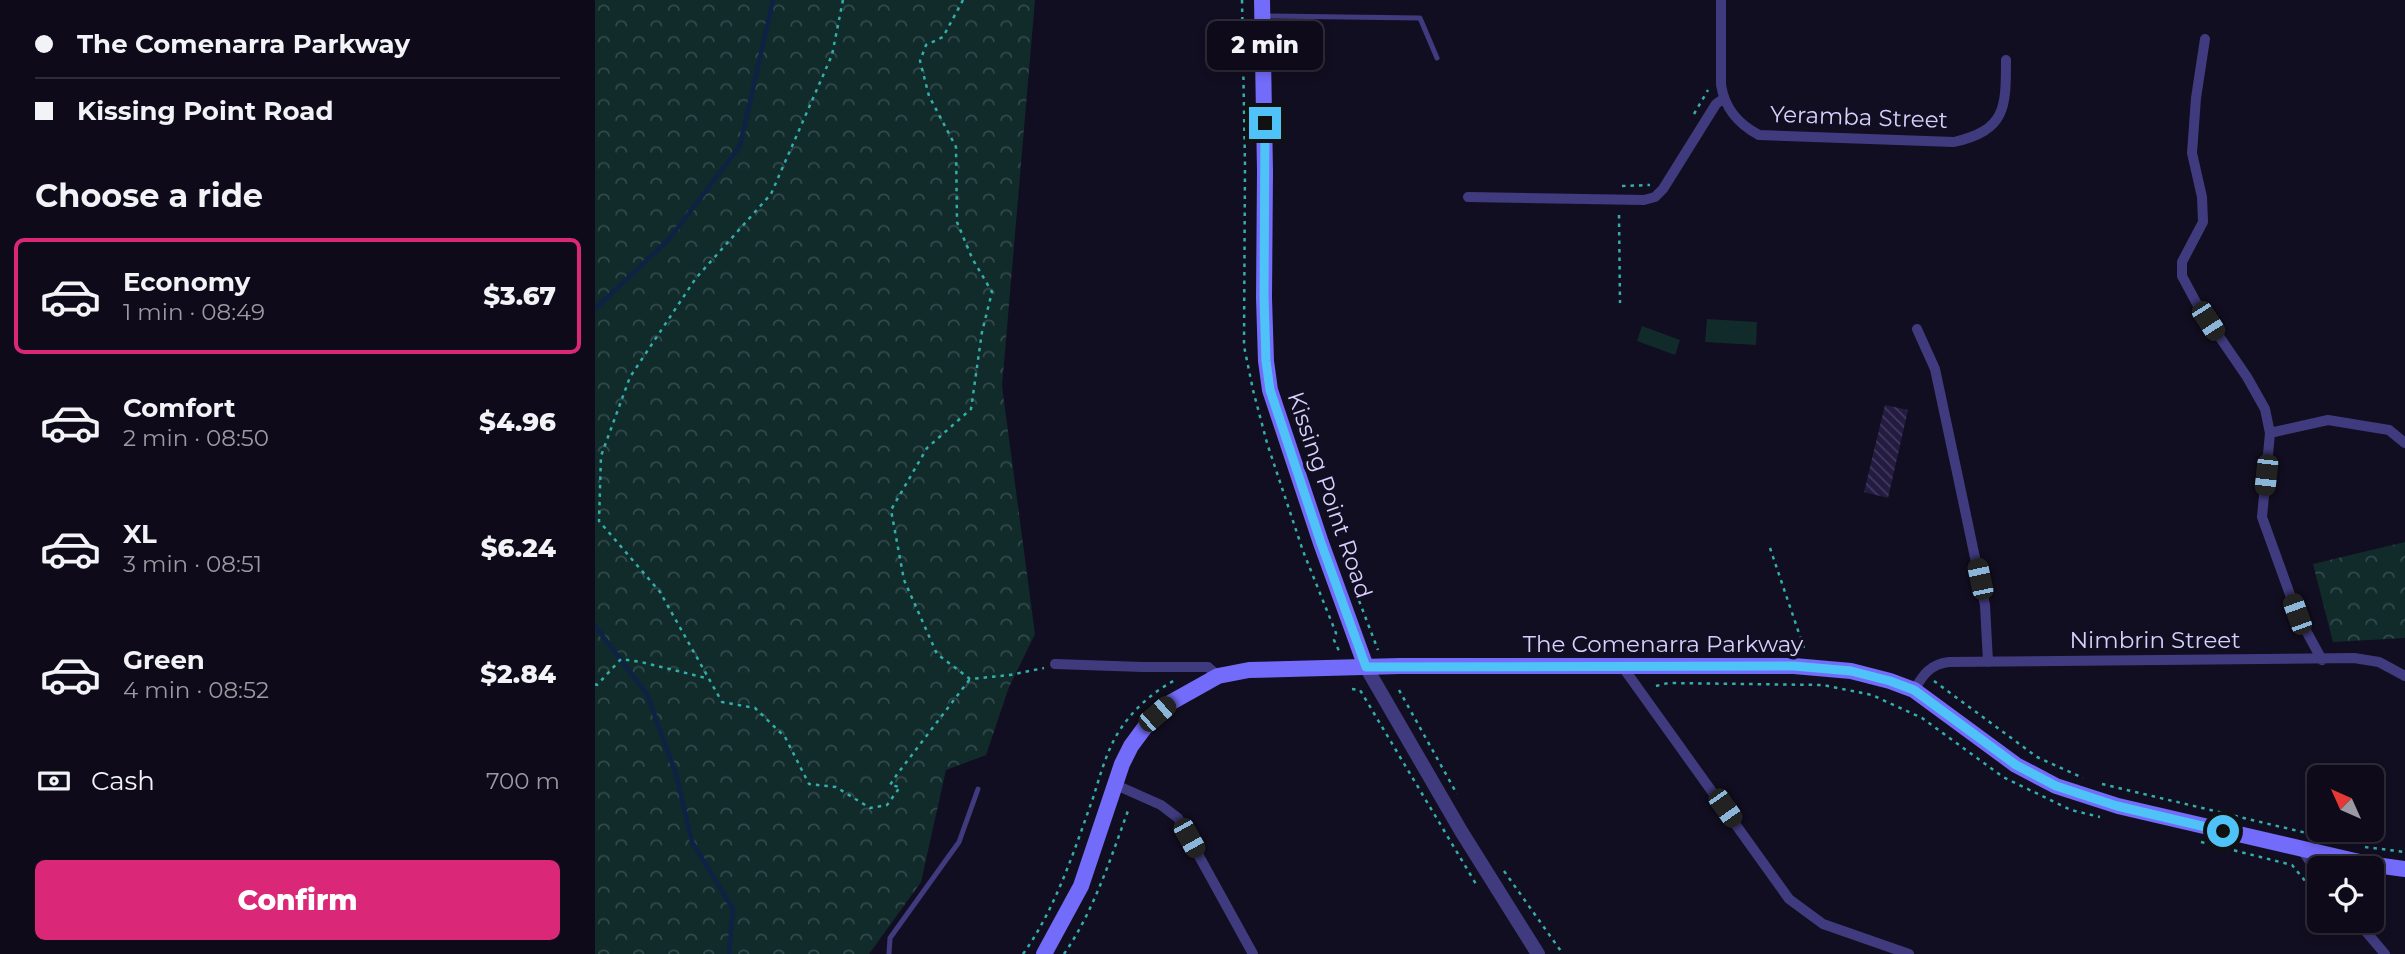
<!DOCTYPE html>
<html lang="en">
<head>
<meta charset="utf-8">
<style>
	:root { --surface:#0e0a19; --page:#171322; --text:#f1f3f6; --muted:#9b9aa2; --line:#2e2b38; --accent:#db2777 }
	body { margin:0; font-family:Montserrat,sans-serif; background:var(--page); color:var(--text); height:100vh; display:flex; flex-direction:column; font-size:26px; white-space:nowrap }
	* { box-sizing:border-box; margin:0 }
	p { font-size:23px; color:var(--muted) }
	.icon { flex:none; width:38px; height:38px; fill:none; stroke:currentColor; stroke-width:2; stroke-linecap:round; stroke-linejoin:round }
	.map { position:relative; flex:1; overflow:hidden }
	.sheet { display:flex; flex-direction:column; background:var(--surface); width:595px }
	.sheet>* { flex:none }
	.top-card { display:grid; align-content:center; height:154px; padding:0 35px; background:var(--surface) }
	.needle { width:46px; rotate:315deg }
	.buttons { position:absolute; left:1712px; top:765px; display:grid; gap:14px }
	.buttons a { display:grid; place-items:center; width:77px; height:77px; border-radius:10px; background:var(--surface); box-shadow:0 4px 10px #0003,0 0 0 2px var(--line); font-size:35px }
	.end { position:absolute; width:32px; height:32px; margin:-16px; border:9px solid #4fc3f7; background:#111; box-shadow:0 0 0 4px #111 }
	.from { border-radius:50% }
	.bubble { position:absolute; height:49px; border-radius:10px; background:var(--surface); box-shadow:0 4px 10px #0003,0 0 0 2px var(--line); font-size:23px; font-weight:800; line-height:49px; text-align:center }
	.car { position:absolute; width:21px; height:42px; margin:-21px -10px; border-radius:9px; box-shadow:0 0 5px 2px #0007; background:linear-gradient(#222 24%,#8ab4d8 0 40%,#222 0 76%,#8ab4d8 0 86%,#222 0) }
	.top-card b { display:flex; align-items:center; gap:24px; height:66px; font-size:26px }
	.top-card b+b { border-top:2px solid var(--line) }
	.top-card i { width:18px; height:18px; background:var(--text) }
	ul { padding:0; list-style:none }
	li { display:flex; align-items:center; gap:21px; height:116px; margin:0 14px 10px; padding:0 21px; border:4px solid transparent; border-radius:10px }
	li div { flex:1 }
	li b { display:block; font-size:26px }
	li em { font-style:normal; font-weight:800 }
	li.on { border-color:var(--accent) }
	li>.icon { width:63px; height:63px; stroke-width:1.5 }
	h2 { padding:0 35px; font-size:32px; line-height:84px }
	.pay { display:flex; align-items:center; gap:18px; height:77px; padding:0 35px; font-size:26px }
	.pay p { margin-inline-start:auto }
	.cta { display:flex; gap:14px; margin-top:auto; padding:14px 35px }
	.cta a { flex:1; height:80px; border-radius:10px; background:var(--accent); color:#fff; font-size:28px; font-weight:800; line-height:80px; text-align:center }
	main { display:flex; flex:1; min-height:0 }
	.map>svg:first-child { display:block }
</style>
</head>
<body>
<main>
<section class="sheet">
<div class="top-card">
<b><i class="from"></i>The Comenarra Parkway</b>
<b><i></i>Kissing Point Road</b>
</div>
<h2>Choose a ride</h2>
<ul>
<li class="on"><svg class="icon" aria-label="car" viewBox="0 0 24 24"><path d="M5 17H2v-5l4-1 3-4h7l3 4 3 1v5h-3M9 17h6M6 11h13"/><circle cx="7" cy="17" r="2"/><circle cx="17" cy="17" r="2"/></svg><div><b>Economy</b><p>1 min · 08:49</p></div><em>$3.67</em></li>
<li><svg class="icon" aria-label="car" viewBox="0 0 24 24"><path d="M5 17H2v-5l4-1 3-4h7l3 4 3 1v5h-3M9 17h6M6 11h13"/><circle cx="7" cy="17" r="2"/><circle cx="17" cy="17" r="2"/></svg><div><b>Comfort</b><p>2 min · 08:50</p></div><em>$4.96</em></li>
<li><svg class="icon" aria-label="car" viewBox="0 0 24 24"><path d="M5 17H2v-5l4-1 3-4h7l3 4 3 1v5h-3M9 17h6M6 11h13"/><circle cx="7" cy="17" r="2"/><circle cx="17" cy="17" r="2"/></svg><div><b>XL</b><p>3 min · 08:51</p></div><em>$6.24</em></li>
<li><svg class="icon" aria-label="car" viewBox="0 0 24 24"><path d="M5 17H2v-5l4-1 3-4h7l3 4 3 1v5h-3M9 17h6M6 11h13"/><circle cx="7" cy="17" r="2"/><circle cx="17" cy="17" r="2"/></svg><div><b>Green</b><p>4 min · 08:52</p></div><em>$2.84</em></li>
</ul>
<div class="pay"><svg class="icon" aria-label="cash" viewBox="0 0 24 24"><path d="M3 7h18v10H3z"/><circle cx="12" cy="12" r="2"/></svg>Cash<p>700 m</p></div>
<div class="cta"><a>Confirm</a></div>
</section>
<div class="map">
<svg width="1810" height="954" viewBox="0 0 1810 954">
	<defs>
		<pattern id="forest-crowns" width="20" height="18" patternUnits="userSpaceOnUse" patternTransform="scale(1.75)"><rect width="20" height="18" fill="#112b2b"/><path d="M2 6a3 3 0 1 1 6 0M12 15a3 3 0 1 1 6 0" fill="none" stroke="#33494b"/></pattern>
		<pattern id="building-back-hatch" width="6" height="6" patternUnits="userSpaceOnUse" patternTransform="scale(1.75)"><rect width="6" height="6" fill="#241b41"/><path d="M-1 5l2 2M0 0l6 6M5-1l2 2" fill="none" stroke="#433b5d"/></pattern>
	</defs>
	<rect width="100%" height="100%" fill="#120e21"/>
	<path fill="url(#forest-crowns)" d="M0 0H440L407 386 440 634 414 687 391 755 351 770 326 882 274 954H0Z
		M1810 542V638L1738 642 1718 564Z"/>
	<path fill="#112b2b" d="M1112 319 1162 322 1161 345 1110 342Z
		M1047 326 1085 340 1080 355 1042 341Z"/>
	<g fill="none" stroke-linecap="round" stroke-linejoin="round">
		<path stroke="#0e2245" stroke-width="4.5" d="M0 309 75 238 145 146 178 0
			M0 626 52 694 81 774 97 842 138 909 134 954"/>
	</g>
	<path fill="url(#building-back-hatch)" d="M1290 405 1313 410 1293 498 1269 492Z"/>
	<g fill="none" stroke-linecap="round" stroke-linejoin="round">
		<path stroke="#33aeaa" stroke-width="2.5" stroke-dasharray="3.5 5" stroke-linecap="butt" d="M248 0 237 55 176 194 101 278 35 377 6 456 4 521 65 592 127 702 160 708 190 737 214 784 241 787 275 808 292 805 305 787 295 785 303 773 375 679
			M368 0 348 37 331 45 325 61 334 96 361 147 362 222 377 258 397 292 387 332 376 409 332 448 296 510 309 580 342 654 375 679 415 675 449 668
			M647 0 650 165 649 346 658 390 672 443 708 551 741 633 739 640 744 651
			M1099 114 1113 90
			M1027 186 1055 185
			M1024 215 1025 303
			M1175 548 1209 648
			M758 585 783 650
			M1339 681 1442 757 1488 778
			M0 684 2 685 26 659 46 662 111 678
			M1061 686 1073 683 1228 685 1277 695 1327 718 1408 777 1476 810 1505 817
			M757 689 765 690 881 884
			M804 690 862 794
			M1507 784 1749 842
			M1606 842 1697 865 1720 893
			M1770 847 1810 852
			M909 871 968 954
			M428 954C461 908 479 851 498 798 506 773 513 745 529 724 543 705 561 690 582 679
			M469 954C499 911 516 857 534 808"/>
		<path stroke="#403b7e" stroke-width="5" d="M669 16 825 18 842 58
			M294 954 295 938 364 842 383 789"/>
		<path stroke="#403b7e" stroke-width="10" d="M1126 0V85C1130 109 1143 124 1164 135L1359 142C1411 130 1411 108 1411 60
			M1610 39 1601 98 1597 153 1607 197 1608 222 1587 262V276L1602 304 1652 377 1670 409 1675 433 1667 517 1702 614 1727 660
			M873 197 1049 200 1060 197 1068 189 1121 104 1128 99
			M1322 329 1340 369 1363 477 1390 605 1393 662
			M1675 433 1733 420 1794 430 1810 443
			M460 664 548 667H613L623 676
			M1027 666 1194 899 1228 924 1314 954
			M1319 690C1328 675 1335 664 1354 662L1759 658 1784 662 1810 676
			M521 785 566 805 583 818 658 954
			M1707 850 1724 875
			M1761 920 1790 954"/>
		<path stroke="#403b7e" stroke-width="14" d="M771 667 866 831 943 954"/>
		<path stroke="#736bf9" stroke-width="16" d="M667 0 670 171 669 298 671 361 675 390 726 543 771 667
			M449 954 486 886 527 764 536 746 553 723 573 704 623 676 654 670 805 666H1199L1256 671 1295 681 1319 690 1421 765 1461 786 1523 806 1773 864 1810 869"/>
	</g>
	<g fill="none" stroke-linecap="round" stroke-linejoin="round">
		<path stroke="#4fc3f7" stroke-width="9" d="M670 123 669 298 671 361 675 390 726 543 771 667 1199 666 1256 671 1295 681 1319 690 1421 765 1461 786 1522 806 1628 831"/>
	</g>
	<g text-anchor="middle" stroke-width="7" stroke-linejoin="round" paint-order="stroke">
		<g font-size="23" fill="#d6d0fd" stroke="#120e21">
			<text transform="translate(1264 117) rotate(2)" y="8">Yeramba Street</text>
			<text transform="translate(735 495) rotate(71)" y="8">Kissing Point Road</text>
			<text x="1560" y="648">Nimbrin Street</text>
			<text x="1068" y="652">The Comenarra Parkway</text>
		</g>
	</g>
</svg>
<div class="buttons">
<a><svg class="needle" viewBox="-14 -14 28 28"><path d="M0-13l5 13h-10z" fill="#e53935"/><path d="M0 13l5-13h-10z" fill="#9b9aa2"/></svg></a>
<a><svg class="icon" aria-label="locate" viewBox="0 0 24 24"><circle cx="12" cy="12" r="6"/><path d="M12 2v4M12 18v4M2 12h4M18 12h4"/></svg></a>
</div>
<i class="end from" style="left:1628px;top:831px"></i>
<i class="end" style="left:670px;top:123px"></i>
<div class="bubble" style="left:612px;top:21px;width:116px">2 min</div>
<i class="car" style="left:1613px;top:321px;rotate:147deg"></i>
<i class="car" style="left:1671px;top:475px;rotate:186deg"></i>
<i class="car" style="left:1385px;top:579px;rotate:348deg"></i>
<i class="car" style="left:1702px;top:614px;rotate:340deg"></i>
<i class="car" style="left:562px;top:714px;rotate:49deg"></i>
<i class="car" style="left:1130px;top:808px;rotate:145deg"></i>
<i class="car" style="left:594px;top:838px;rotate:151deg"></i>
</div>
</main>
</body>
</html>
